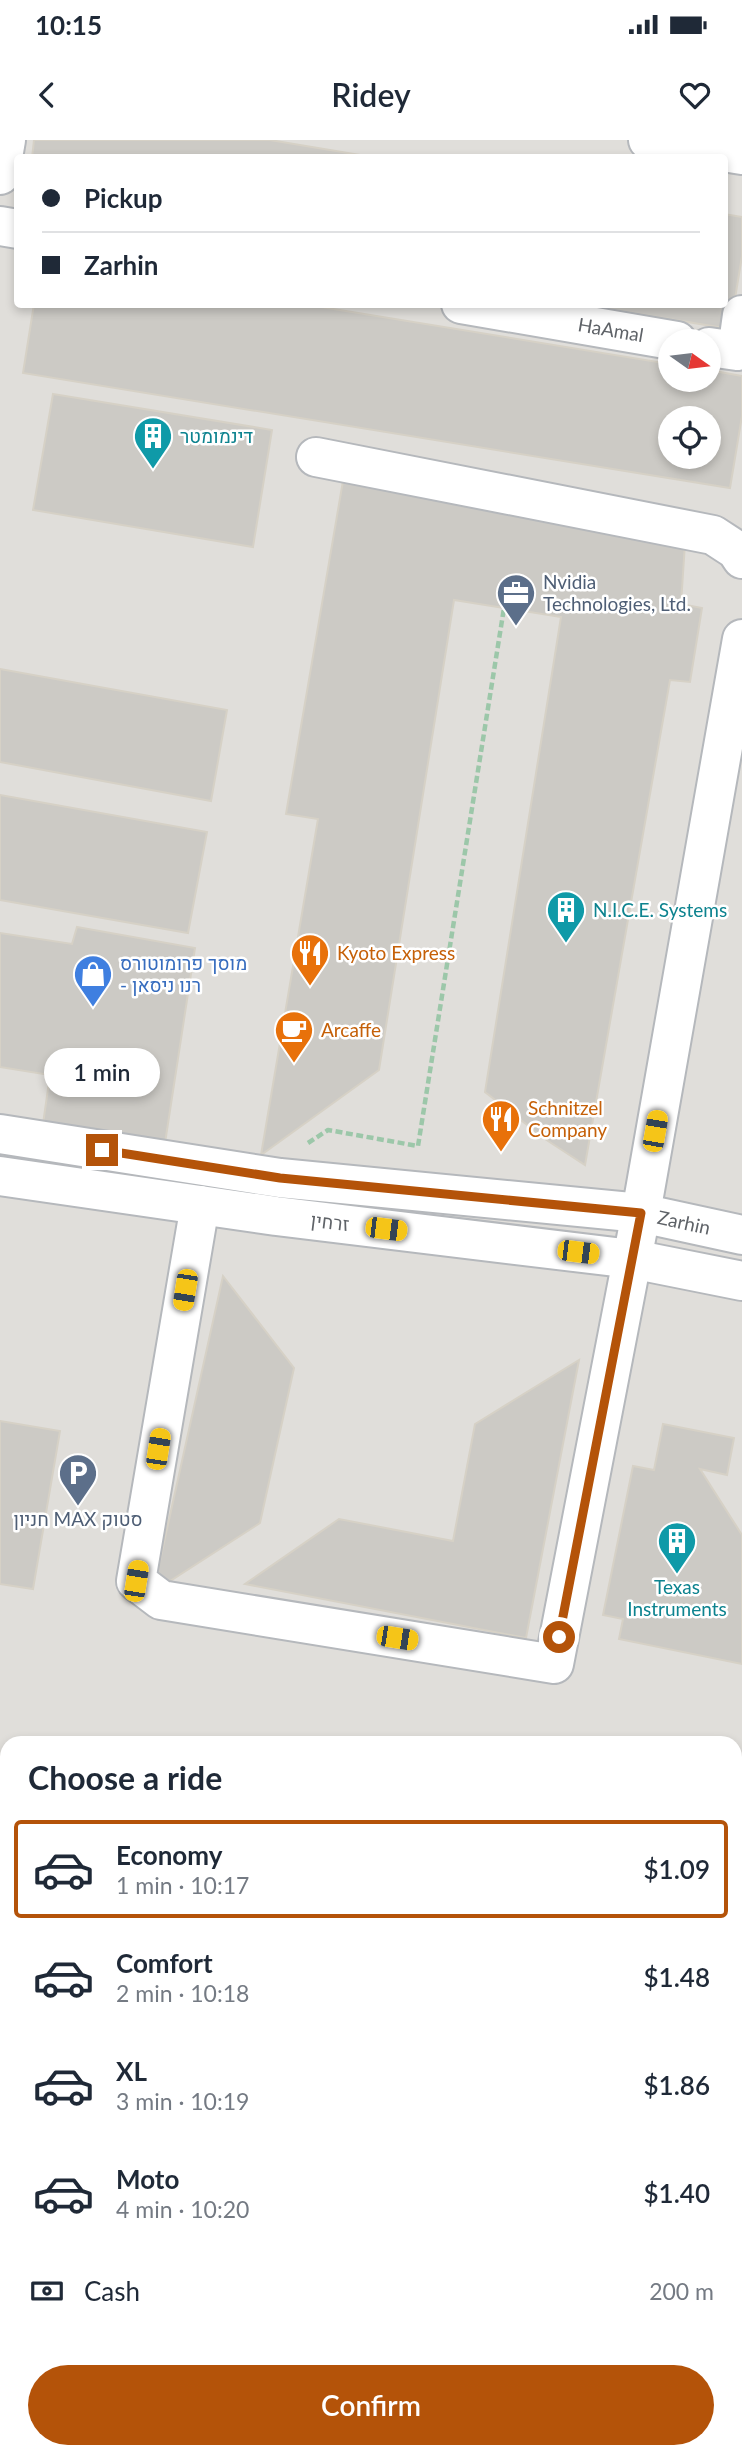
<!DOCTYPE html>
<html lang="en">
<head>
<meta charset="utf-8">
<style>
	:root { --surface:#fff; --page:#f2f2f3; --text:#1f2937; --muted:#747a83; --line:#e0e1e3; --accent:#b45309 }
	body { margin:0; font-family:Lato,Heebo,sans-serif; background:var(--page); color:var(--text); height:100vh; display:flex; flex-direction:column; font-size:26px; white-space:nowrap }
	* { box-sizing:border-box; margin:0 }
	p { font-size:23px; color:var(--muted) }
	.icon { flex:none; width:38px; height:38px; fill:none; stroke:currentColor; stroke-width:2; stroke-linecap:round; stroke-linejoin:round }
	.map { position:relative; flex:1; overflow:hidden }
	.drawer { position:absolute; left:0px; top:1596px; width:742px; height:723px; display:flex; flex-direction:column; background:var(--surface); border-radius:21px 21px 0 0; box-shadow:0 4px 10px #0003 }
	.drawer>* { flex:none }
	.guide { position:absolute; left:14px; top:14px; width:714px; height:154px; border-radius:7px; box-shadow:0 4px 10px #0003; display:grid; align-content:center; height:154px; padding:0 28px; background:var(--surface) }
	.needle { width:46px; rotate:104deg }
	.buttons { position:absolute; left:658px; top:189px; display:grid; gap:14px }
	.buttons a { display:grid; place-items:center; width:63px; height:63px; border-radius:50%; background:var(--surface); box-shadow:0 4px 10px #0003; font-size:35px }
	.end { position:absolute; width:32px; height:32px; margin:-16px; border:9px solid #b45309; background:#fff; box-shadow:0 0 0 4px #fff }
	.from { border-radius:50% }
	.bubble { position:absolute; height:49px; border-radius:24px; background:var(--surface); box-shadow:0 4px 10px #0003; font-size:23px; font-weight:600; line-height:49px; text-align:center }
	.car { position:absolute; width:21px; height:42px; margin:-21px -10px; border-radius:9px; box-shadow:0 0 5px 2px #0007; background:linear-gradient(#f5c518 24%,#345 0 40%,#f5c518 0 76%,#345 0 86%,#f5c518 0) }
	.guide b { display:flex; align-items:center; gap:24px; height:66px; font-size:26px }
	.guide b+b { border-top:2px solid var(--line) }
	.guide i { width:18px; height:18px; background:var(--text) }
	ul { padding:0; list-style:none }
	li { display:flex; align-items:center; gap:21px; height:98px; margin:0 14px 10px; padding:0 14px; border:4px solid transparent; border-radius:7px }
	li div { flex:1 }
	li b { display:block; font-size:26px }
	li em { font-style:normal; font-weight:600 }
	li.selected { border-color:var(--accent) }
	li>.icon { width:63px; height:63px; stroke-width:1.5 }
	h2 { padding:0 28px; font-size:32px; line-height:84px }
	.pay { display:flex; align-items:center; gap:18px; height:77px; padding:0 28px; font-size:26px }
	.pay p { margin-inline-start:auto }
	.button { display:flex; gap:14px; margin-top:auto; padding:14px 28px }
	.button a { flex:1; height:80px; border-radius:42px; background:var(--accent); color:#fff; font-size:28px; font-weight:600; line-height:80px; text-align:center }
	.status { display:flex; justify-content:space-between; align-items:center; height:49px; padding:0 35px; background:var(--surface); direction:ltr }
	.status svg { height:19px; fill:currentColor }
	header { display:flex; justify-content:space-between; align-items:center; height:91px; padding:0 28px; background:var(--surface); font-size:32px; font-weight:600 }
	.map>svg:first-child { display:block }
</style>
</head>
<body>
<div class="status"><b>10:15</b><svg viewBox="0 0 49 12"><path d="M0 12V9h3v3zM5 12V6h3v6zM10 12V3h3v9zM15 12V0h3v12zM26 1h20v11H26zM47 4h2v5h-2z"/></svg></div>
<header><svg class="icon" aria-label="back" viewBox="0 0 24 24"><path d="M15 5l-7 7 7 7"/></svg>Ridey<svg class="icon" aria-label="heart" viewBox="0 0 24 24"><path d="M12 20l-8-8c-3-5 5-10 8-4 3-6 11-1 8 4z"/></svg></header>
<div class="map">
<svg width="742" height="2318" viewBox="0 0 742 2318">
	<rect width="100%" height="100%" fill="#f1efe8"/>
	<path fill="#e0deda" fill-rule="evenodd" d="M0 0H742V2110L735 2108V1603H7V2053H0ZM18 18H724V164H18ZM670 201H709V240H670ZM670 278H709V317H670Z"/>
	<path fill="#c5e8c5" d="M0 1946 7 1947V2100H0Z
		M735 2045 742 2046V2165L735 2164Z"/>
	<path fill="#cccac5" stroke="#d6d1c6" stroke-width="2" fill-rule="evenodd" d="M34 0H270L378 18H32Z
		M724 74 742 77V116L730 189 579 164H724Z
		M34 164H303L670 224V240H709V230L742 236V276L730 348 23 233ZM670 278H709V317H670Z
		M53 254 272 290 253 407 33 370Z
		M344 335 685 403 681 464 702 468 690 542 670 540 585 1025 545 999 485 952 561 477 454 460 379 930 261 1015 318 679 286 674Z
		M0 529 227 570 211 661 0 622Z
		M0 655 207 692 188 793 0 760Z
		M77 787 195 808 165 1003 43 984 50 935 0 927V793L72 804Z
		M223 1136 294 1228 260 1383 153 1452Z
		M579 1220 526 1498 245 1444 339 1379 453 1401 475 1284Z
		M0 1281 60 1291 33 1449 0 1444Z
		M663 1284 734 1298 727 1335 700 1329 742 1395V1524L619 1499 623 1479 603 1475 633 1326 654 1330Z"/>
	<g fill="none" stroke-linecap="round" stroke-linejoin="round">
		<g stroke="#b5b8bc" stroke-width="42">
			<g id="minor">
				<path d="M648 0 742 15"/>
				<path d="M0 35 6 0"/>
				<path d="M0 86 18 89"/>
				<path id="s1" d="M461 164 677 201"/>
				<path d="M709 207 737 211 742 175"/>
				<path d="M316 317 713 395 736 410 742 419"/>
				<path id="s2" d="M0 994 280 1038 641 1073 742 1095"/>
				<path d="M0 1036 276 1076 632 1119 742 1141"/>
				<path d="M200 1065 136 1441 161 1460 554 1524 641 1073 742 499"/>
				<path d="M0 1858 7 1859"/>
				<path d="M0 1901 7 1902"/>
				<path d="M735 1967 742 1968"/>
				<path d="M735 2012 742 2013"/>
			</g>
		</g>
		<g stroke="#f9ab00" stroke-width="42">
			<path id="highway" d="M0 2141 7 2140
				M735 2195 742 2196
				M0 2232 7 2231
				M735 2270 742 2271
				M300 2312 481 2315 508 2318
				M175 2318 273 2312"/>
		</g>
		<path stroke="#9cc7a9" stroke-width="4.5" stroke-dasharray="7 3.5" stroke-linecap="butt" d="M308 1003 328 990 418 1006 504 468"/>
		<use href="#minor" stroke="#fff" stroke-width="38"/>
		<use href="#highway" stroke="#fde293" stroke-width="38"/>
	</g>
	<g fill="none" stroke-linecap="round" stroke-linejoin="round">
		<path stroke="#b45309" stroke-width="9" d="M102 1010 280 1038 641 1073 559 1497"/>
	</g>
	<defs>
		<g id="building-pin" transform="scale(2.0125)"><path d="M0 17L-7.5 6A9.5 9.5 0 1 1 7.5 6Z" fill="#0f9aa8" stroke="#fff"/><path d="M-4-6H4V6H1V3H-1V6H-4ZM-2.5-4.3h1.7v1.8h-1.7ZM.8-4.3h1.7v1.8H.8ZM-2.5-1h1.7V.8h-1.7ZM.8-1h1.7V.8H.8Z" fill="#fff"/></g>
		<g id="office-pin" transform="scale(2.0125)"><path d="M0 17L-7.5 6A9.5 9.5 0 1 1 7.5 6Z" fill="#5c6f8a" stroke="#fff"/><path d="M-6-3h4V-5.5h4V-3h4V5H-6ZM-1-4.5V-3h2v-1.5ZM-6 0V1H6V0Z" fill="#fff"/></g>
		<g id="restaurant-pin" transform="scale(2.0125)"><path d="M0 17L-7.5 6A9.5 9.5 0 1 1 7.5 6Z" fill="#e8710a" stroke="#fff"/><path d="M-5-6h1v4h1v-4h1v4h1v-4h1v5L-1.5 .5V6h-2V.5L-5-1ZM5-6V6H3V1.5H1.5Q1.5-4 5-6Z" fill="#fff"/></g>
		<g id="shop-pin" transform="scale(2.0125)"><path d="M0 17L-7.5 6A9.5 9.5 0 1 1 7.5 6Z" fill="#3f7fe0" stroke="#fff"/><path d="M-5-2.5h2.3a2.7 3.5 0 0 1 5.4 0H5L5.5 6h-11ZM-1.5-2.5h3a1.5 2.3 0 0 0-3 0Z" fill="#fff"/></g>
		<g id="cafe-pin" transform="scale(2.0125)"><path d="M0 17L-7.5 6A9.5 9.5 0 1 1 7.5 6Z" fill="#e8710a" stroke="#fff"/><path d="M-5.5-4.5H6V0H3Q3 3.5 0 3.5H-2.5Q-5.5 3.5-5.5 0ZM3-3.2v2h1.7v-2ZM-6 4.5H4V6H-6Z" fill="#fff"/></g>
		<g id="parking-pin" transform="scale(2.0125)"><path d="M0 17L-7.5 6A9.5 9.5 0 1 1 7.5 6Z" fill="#5c6f8a" stroke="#fff"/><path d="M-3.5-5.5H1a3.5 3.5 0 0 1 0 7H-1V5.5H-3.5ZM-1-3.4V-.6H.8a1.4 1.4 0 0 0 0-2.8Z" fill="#fff"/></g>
	</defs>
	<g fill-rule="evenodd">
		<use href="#building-pin" x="153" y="296"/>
		<use href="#office-pin" x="516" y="453"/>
		<use href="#building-pin" x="566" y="770"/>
		<use href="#restaurant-pin" x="310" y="813"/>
		<use href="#shop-pin" x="93" y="834"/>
		<use href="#cafe-pin" x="294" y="890"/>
		<use href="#restaurant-pin" x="501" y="979"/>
		<use href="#parking-pin" x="78" y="1333"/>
		<use href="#building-pin" x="677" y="1401"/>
	</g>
	<g text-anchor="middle" stroke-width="5" stroke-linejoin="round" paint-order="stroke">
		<g font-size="19" fill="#5f6368" stroke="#fff">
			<text dy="7" stroke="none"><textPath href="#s1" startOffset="152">HaAmal</textPath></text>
			<text transform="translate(330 1082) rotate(7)" y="7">זרחין</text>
			<text dy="7" stroke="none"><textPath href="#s2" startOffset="690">Zarhin</textPath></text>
		</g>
		<g font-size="19" fill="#0d838f" stroke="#fff" text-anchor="start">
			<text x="180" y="303">דינמומטר</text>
			<text x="593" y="777">N.I.C.E. Systems</text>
			<text x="677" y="1454" text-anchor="middle">Texas<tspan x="677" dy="22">Instruments</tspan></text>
		</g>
		<g font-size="19" fill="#4e5e75" stroke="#fff" text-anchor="start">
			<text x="543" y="449">Nvidia<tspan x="543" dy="22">Technologies, Ltd.</tspan></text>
			<text x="78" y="1386" text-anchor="middle">חניון MAX סטוק</text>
		</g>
		<g font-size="19" fill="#c56008" stroke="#fff" text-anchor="start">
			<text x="337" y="820">Kyoto Express</text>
			<text x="321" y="897">Arcaffe</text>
			<text x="528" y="975">Schnitzel<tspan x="528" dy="22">Company</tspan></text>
		</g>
		<g font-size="19" fill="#366cbe" stroke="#fff" text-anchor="start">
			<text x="120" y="830">מוסך פרומוטורס<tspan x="120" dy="22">- רנו ניסאן</tspan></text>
		</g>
	</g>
</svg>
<div class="buttons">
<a><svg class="needle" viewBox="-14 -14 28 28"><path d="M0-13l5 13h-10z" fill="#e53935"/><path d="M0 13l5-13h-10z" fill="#747a83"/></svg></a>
<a><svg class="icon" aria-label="locate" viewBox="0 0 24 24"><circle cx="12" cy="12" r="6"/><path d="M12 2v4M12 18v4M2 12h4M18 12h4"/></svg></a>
</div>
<i class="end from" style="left:559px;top:1497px"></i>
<i class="end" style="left:102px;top:1010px"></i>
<div class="bubble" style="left:44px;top:908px;width:116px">1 min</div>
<i class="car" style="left:655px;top:991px;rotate:10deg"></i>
<i class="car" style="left:386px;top:1089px;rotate:97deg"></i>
<i class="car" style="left:578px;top:1112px;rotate:97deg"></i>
<i class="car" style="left:185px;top:1150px;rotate:189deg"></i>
<i class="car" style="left:158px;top:1309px;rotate:9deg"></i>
<i class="car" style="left:136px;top:1441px;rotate:9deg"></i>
<i class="car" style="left:397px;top:1498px;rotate:99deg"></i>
<div class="guide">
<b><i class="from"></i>Pickup</b>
<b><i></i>Zarhin</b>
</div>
<section class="drawer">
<h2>Choose a ride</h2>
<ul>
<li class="selected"><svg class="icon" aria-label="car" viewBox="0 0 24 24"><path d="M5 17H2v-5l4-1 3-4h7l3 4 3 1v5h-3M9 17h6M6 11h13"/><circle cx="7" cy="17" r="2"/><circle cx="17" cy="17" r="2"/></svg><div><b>Economy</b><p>1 min · 10:17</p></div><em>$1.09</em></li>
<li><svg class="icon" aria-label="car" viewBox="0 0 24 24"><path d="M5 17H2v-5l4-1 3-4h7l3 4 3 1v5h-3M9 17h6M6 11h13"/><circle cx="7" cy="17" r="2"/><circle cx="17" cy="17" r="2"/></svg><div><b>Comfort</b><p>2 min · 10:18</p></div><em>$1.48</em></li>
<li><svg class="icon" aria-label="car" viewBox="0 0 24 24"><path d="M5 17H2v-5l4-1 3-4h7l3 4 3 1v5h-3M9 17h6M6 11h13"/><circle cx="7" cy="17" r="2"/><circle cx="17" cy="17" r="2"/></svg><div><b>XL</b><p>3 min · 10:19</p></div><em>$1.86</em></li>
<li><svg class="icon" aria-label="car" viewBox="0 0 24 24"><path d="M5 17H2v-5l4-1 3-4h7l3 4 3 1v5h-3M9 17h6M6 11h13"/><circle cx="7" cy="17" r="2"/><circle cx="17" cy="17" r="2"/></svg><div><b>Moto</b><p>4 min · 10:20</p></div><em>$1.40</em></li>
</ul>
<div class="pay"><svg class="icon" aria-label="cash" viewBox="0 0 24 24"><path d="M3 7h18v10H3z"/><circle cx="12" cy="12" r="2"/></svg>Cash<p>200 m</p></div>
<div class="button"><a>Confirm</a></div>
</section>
</div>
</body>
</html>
